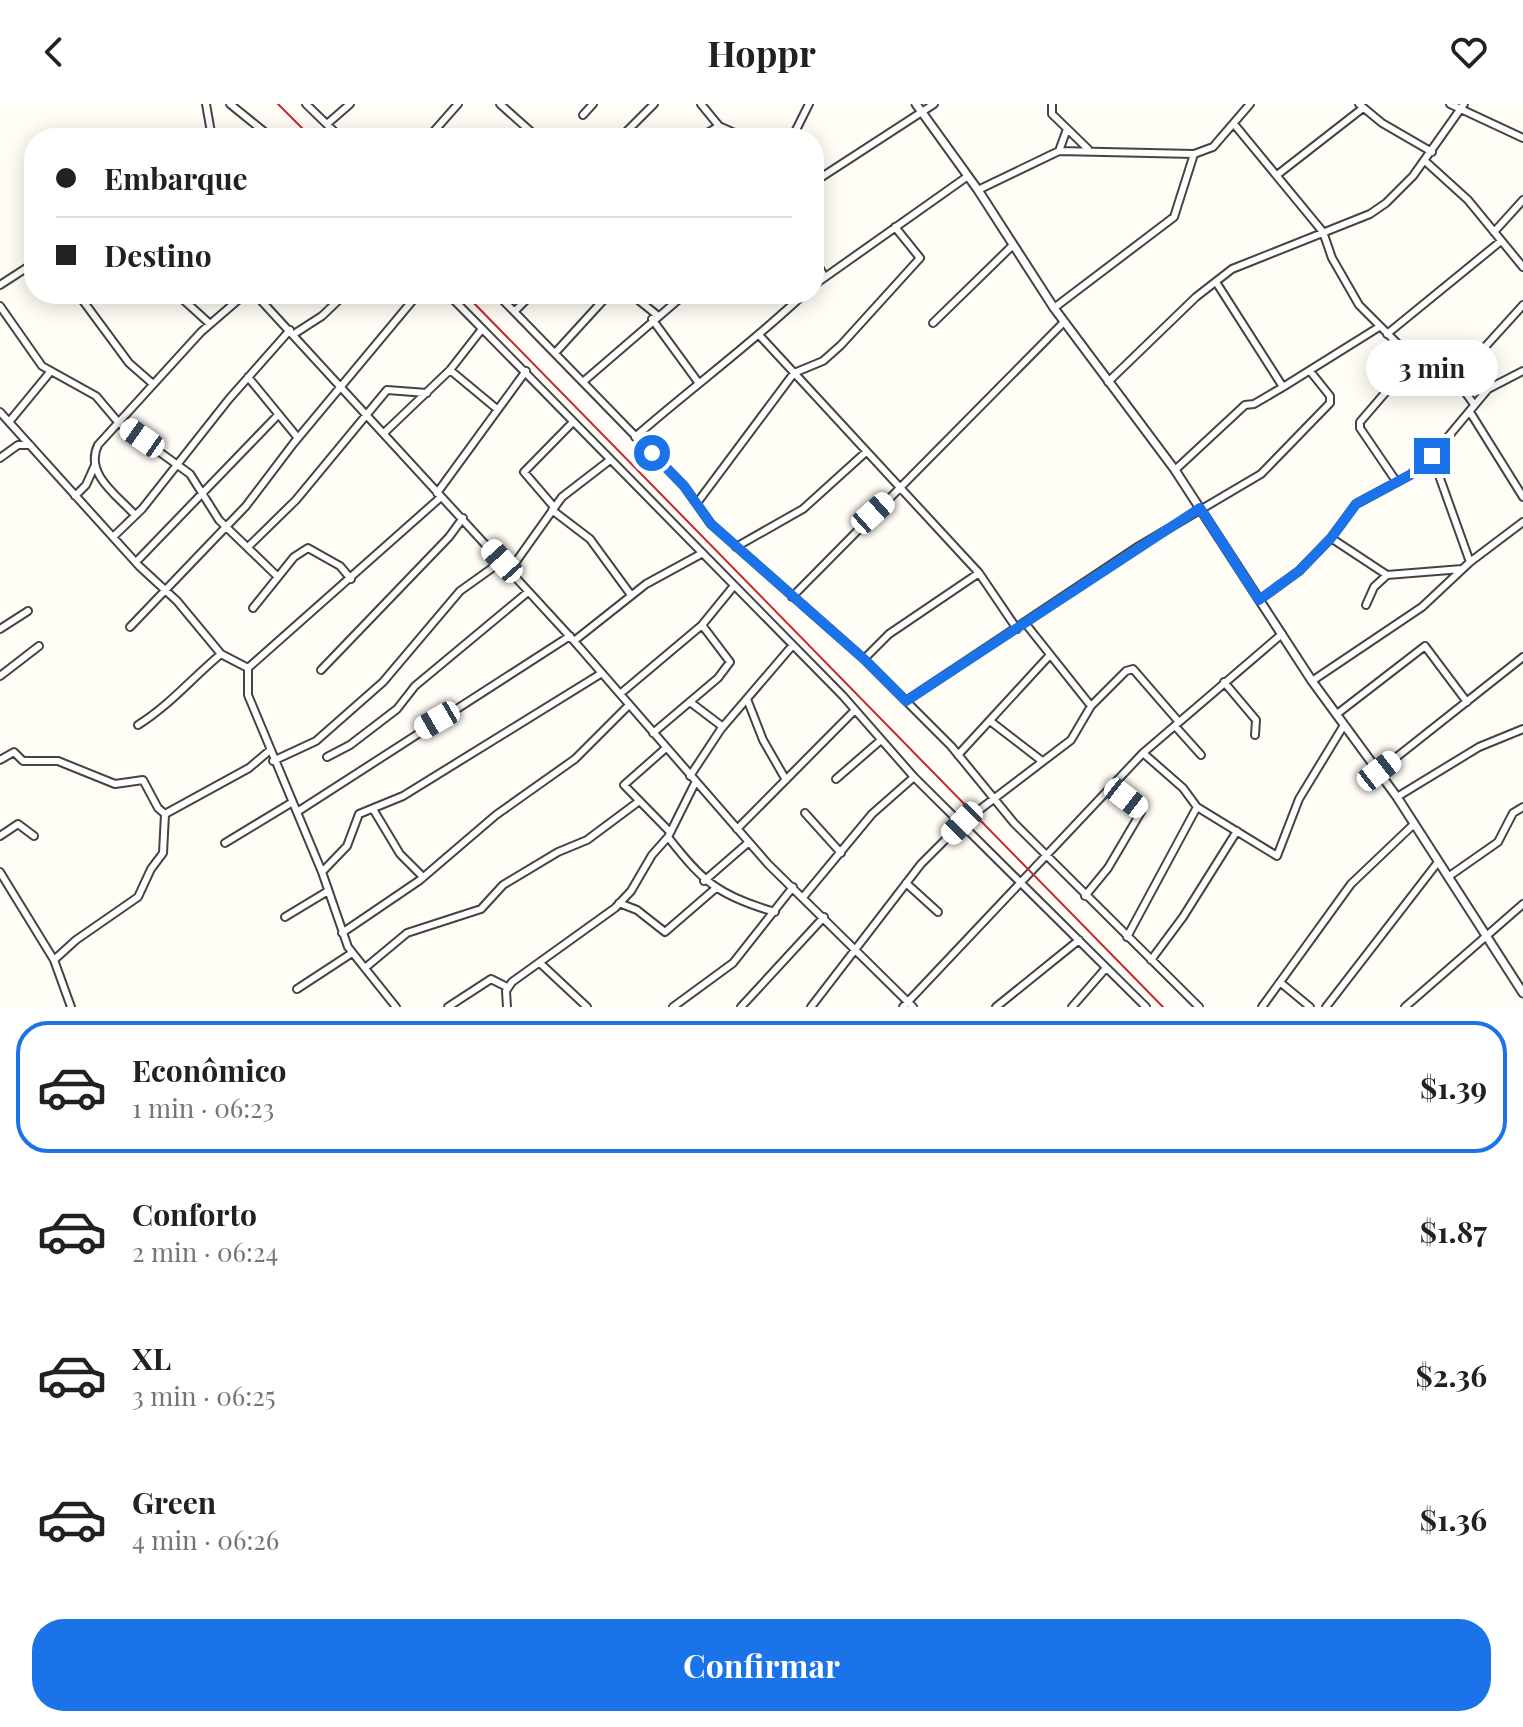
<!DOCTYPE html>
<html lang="pt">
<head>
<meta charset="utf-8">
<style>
	:root { --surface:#fff; --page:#f6f6f6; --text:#202124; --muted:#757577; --line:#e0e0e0; --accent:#1a73e8 }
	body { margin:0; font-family:"Playfair Display",serif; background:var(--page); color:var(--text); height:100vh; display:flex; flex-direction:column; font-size:30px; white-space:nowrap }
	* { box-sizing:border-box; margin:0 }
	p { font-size:26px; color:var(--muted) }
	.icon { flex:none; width:44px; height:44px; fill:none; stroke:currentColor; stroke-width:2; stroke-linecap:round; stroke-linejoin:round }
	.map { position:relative; height:903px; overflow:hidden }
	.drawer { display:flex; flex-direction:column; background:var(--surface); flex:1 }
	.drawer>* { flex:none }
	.banner { position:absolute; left:24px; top:24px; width:800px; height:176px; border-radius:32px; box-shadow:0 4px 20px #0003; display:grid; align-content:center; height:176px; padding:0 32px; background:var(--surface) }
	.end { position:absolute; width:36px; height:36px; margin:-18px; border:10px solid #1a73e8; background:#fff; box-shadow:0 0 0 4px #fff }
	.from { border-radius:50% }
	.bubble { position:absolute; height:56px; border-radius:28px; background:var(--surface); box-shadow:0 4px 20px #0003; font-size:26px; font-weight:700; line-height:56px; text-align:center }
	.car { position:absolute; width:24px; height:48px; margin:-24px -12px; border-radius:10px; box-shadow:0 0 6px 2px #0007; background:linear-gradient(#fff 24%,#345 0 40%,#fff 0 76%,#345 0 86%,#fff 0) }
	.banner b { display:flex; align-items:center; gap:28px; height:76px; font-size:30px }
	.banner b+b { border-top:2px solid var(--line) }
	.banner i { width:20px; height:20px; background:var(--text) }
	ul { padding:14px 0 0; list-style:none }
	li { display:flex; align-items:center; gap:24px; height:132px; margin:0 16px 12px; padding:0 16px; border:4px solid transparent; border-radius:32px }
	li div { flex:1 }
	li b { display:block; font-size:30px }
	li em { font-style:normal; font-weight:700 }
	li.selected { border-color:var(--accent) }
	li>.icon { width:72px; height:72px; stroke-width:1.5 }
	.button { display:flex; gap:16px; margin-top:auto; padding:16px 32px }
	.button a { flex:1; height:92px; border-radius:32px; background:var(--accent); color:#fff; font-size:32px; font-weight:700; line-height:92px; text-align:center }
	header { display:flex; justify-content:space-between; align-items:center; height:104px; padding:0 32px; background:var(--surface); font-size:36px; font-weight:700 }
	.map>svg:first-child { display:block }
</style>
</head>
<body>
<header><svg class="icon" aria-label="back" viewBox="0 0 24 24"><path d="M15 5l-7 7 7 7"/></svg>Hoppr<svg class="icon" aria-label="heart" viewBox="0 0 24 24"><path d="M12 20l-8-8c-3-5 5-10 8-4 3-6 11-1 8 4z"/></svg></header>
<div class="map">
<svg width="1523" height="903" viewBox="0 0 1523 903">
	<rect width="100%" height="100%" fill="#fffdf5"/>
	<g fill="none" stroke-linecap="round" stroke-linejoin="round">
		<g stroke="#444" stroke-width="10">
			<path id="minor" d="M206 0 212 34
				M230 0 272 34
				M306 0 341 34
				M500 0 538 34
				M701 0 719 22 746 34
				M1052 0V10L1088 45
				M1359 0 1382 19 1432 48
				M1450 0 1523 34
				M583 11 593 0
				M327 20 350 0
				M1234 20 1323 128 1332 154 1359 201 1401 243 1456 275 1473 299
				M428 34 458 0
				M620 34 654 0
				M699 34 719 22
				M792 34 809 0
				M1059 47 1067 25
				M1425 57 1468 96 1523 163
				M1277 71 1363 4
				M814 78 934 0
				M978 86 1059 47 1194 50 1213 43 1250 0
				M1494 128 1523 96
				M814 154 824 172
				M1216 178 1283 283 1379 223
				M0 181 34 159
				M814 181 968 72
				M78 190 129 259 153 280
				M177 190 210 220
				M255 190 574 537 768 760 913 903
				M448 190 843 592 914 673 1146 903
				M497 190 684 382 711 420 864 555 951 642 1014 719 1199 903
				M631 190 657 211
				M0 202 42 262 96 292 118 318 190 370 219 416 277 472
				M1054 204 1174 113 1194 50
				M515 207 532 190
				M652 215 698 278
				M933 219 1012 142
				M294 230 322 212 345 190
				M1387 230 1501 137
				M760 232 979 469 1017 525
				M555 249 609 190
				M450 266 497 305
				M248 273 298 334
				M1456 275 1523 201
				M584 277 685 190
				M1108 278 1196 193 1232 165 1370 110 1386 99 1413 72 1464 0
				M0 308 139 462 177 497 221 550 248 564
				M1470 308 1523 393
				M9 318 51 267
				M384 329 450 266 482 225
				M635 333C691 284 750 241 804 190
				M1432 352 1470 458
				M0 354 18 341H30
				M1175 366 1245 301 1254 300 1283 283
				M1396 377 1360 324V318L1416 253
				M437 389 526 267
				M75 392 86 381 95 361
				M697 399 794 269 823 257 841 241 920 154 895 123
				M554 403 524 368 573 318
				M552 406 590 435 631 491
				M135 411C118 392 84 370 98 341L201 228 245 190
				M113 433 142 405 229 295 290 226
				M1331 434 1387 471 1462 465
				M248 443 296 396 387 286 427 289
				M736 443 803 405 866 348
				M136 458 277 312
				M510 466 562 393 610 356
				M792 493 1064 218
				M1259 496 1299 467 1331 434 1356 400 1410 371 1432 352 1488 285 1523 267
				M1366 501 1374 483 1387 471
				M253 504 294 453 308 444 340 462 351 475
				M1025 519 1091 602
				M130 523 246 402 293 340 418 190
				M0 525 28 507
				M574 537 646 480 701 450
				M864 555 889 530 979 469
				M321 566 449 433 463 414
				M0 572 39 542
				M1312 577 1422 503 1470 458 1523 418
				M1224 578 1256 616 1255 631
				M620 590 702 521 733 483
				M747 595 763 636 786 676
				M906 597 1139 442 1261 370 1330 299V292L1310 267
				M690 598 723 623
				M1337 610 1425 542 1467 598
				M990 617 1042 657
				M138 621C170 601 192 574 221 550
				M1175 622 1201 651
				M653 629 718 574 730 558 702 521
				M666 644 624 681 670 728
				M1143 649 1183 684 1197 703 1277 752 1299 695 1344 621
				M958 651 1049 552
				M327 653 350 641 397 605 415 582 528 488
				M0 656 14 648 23 657H58L115 680 143 676 158 704 165 710 163 749 151 765 138 793 76 836 54 856
				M273 657 316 637 383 578 460 487 502 457
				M1379 667 1523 553
				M690 672 721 625 792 542
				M836 675 881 636
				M1397 693 1479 643 1523 625
				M373 705 400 750 423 773
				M297 708 570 532
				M805 709 841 749
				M165 710 249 664 269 647
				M737 725 855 606
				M0 732 18 720 34 732
				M668 733C703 778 719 792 775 808
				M225 739 291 699
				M0 768 54 856 71 903
				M322 768 347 742 359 710 403 692 602 569
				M1448 773 1498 738 1513 709 1523 703
				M704 777 749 738
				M906 779 938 808
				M804 792 872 710 914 673
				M1085 792 1108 764 1141 708 1113 684
				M619 799 637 806 665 828 716 784
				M285 813 328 787
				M342 829 420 776 496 711 575 655 629 601
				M1127 833 1197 703
				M1151 856 1183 813 1237 727
				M540 859 587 903
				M365 864 407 829 481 805 503 781 558 748 587 736 638 698
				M1281 879 1310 903
				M297 885 352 849
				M396 903 348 843 322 768 248 591V564L441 393
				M448 903 491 875 507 883
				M507 903 506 887 512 878 615 804 631 787 652 751 668 733 695 679
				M673 903 733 859 793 783
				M741 903 824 813
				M811 903 921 760 962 719 1071 636 1091 602 1126 567 1133 565 1179 618
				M903 903 1143 649 1282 530
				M996 903 1079 836
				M1072 903 1106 864
				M1262 903 1351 780 1414 720
				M1326 903 1438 758
				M1405 903 1523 800"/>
		</g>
		<g stroke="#444" stroke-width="11">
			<path id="tertiary" d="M916 0 978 86 1054 204 1175 366 1312 577 1397 693 1523 889"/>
		</g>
		<use href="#minor" stroke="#fff" stroke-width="6"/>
		<use href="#tertiary" stroke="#fff" stroke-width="7"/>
		<path stroke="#c4262e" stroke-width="2" d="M278 0 312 34
			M465 190 1163 903"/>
	</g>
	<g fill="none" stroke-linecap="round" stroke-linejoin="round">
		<path stroke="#1a73e8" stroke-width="10" d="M652 349 684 382 711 420 864 555 906 597 1200 404 1259 496 1299 467 1331 434 1356 400 1410 371 1432 352"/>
	</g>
</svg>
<i class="end from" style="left:652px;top:349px"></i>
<i class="end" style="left:1432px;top:352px"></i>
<div class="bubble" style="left:1366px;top:236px;width:132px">3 min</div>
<i class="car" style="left:142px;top:334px;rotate:305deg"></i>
<i class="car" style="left:873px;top:409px;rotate:48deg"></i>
<i class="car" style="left:502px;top:457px;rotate:318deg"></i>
<i class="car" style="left:437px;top:616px;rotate:240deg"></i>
<i class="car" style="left:1379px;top:667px;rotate:52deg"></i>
<i class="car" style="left:1126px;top:694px;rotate:128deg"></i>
<i class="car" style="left:962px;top:719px;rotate:224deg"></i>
<div class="banner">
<b><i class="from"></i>Embarque</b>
<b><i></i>Destino</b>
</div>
</div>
<section class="drawer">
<ul>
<li class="selected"><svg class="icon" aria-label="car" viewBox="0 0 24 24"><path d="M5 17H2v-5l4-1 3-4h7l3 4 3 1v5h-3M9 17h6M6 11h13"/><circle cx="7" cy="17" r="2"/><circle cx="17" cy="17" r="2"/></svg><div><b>Econômico</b><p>1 min · 06:23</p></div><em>$1.39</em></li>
<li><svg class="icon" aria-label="car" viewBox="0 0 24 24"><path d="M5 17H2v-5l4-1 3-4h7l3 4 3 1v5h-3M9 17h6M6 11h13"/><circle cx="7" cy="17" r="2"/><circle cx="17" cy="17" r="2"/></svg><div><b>Conforto</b><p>2 min · 06:24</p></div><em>$1.87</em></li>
<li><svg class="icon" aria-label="car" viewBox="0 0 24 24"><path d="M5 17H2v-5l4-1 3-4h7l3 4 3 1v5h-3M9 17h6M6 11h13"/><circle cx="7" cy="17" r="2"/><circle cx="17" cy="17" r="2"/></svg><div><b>XL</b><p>3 min · 06:25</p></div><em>$2.36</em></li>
<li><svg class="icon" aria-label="car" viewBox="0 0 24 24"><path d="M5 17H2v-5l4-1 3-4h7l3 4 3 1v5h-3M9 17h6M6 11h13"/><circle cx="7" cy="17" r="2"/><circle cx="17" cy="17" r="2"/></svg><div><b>Green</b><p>4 min · 06:26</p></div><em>$1.36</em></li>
</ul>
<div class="button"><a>Confirmar</a></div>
</section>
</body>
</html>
